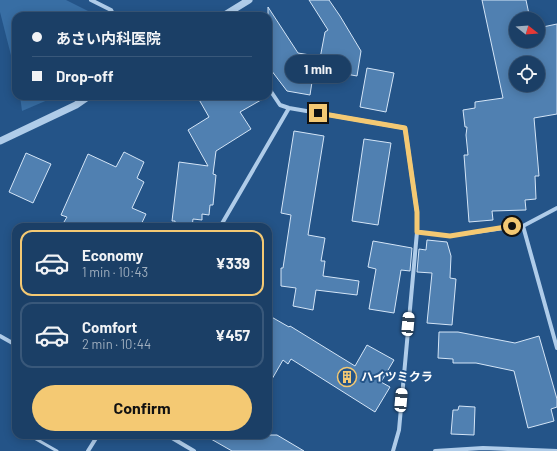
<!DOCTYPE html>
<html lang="en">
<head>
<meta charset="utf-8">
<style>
	:root { --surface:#1b3f66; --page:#284a6f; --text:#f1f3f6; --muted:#a0afbf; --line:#39587a; --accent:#f4c973 }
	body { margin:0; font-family:Barlow,"Noto Sans JP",sans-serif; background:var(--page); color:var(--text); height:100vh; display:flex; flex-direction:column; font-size:15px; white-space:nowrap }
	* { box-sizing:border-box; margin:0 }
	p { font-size:13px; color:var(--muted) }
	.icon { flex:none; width:22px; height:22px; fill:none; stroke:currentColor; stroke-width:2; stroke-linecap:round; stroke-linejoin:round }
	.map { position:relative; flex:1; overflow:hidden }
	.panel { position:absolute; left:12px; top:223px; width:260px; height:216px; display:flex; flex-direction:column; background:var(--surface); border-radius:12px; box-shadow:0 2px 10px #0003,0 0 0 1px var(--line) }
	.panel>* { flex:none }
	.hud { position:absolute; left:12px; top:12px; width:260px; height:88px; border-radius:12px; box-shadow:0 2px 10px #0003,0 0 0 1px var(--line); display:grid; align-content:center; height:88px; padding:0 20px; background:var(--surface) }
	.needle { width:26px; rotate:107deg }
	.fabs { position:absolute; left:509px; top:12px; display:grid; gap:8px }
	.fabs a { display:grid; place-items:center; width:36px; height:36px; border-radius:50%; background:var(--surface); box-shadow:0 2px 10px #0003,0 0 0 1px var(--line); font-size:20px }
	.end { position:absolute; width:18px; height:18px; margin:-9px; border:5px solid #f4c973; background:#111; box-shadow:0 0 0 2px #111 }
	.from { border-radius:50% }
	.bubble { position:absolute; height:28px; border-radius:14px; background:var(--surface); box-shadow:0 2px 10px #0003,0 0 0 1px var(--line); font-size:13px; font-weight:700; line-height:28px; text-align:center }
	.car { position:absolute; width:12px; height:24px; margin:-12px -6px; border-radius:5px; box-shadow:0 0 3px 1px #0007; background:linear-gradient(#fff 24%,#345 0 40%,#fff 0 76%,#345 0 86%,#fff 0) }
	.hud b { display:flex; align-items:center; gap:14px; height:38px; font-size:15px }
	.hud b+b { border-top:1px solid var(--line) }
	.hud i { width:10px; height:10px; background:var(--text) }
	ul { padding:7px 0 0; list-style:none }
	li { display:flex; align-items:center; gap:12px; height:66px; margin:0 8px 6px; padding:0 12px; border:2px solid var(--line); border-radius:12px }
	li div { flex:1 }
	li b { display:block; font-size:15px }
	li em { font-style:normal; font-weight:700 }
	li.on { border-color:var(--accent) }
	li>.icon { width:36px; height:36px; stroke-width:1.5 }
	.button { display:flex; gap:8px; margin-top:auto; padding:8px 20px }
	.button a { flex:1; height:46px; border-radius:24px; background:var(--accent); color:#111; font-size:16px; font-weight:700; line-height:46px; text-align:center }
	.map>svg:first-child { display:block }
</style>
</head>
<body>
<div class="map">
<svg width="557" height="451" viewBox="0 0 557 451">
	<rect width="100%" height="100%" fill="#245488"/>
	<path fill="#386ea4" d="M0 0H66L98 16H16V75L0 12Z
		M20 96H57L22 111Z"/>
	<path fill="#5080b1" stroke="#d4e5f7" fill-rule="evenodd" d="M309 0H329L340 16 361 51 357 76 318 69 325 32 328 30Z
		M482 0H526L530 19H516V41H538V28L557 24V114L534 118 539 176H535L536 199 525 200 526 210 492 211 493 220 469 222 464 155H468L466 135 467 127H465L463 110 475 108V102L503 98ZM516 63H538V85H516Z
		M268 7 298 53 316 56 310 95 287 91 268 66Z
		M367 68 394 73 386 112 360 107Z
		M197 96H268L240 112 251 129 216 151 213 174 216 175 213 205H210L209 215 202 214V220L193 219 192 227 175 225V221H172L179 162 208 166 188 130 209 117Z
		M294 131 324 136 308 235 325 238 321 261H325L323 276 359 281 357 295 316 290 313 310 293 306 296 288 281 286V268H283L291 215 281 213Z
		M364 139 391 143 378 225 352 221Z
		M124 152 144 162 137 178 144 182 132 208 146 214 140 227H61L67 217 61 215 88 154 116 167Z
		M26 153 51 164 33 203 9 192Z
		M427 240 447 242 451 256 450 278 456 279 452 325 427 323 432 273 417 272 419 249 426 250Z
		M373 241 412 248 410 271 401 270 394 313 369 309 376 269 368 267Z
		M268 315 289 327 290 326 355 366 367 345 394 360 381 382 390 387 375 412 291 359 288 364 283 360 268 386Z
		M439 332H458L515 343 539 336 557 399V407L551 409 554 421 528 428 514 371 476 363H453V359L438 358Z
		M459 406 475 407 474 435 451 434 453 410H458Z
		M204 435H277L304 451H232Z"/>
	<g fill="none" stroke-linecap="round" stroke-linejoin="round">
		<path stroke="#afcce9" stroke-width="3" d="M417 232 450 236 523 226
			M29 435 57 451"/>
		<path stroke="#afcce9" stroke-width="4" d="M91 0 111 10 114 16
			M268 87 280 105 289 108 405 128 417 212V232L399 430 393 451
			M557 208 523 226 557 348
			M220 227 289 108
			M0 336 16 345
			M167 435 194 451
			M88 451 98 435
			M435 451 483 448 557 451"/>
		<path stroke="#afcce9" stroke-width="7" d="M223 16 249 0
			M0 141 76 105 89 96"/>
	</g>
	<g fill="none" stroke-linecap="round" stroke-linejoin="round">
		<path stroke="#f4c973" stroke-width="5" d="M318 113 405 128 417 212V232L450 236 512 226"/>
	</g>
	<defs>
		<g id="building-ring" transform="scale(1)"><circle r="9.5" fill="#245488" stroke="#f4c973" stroke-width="1.5"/><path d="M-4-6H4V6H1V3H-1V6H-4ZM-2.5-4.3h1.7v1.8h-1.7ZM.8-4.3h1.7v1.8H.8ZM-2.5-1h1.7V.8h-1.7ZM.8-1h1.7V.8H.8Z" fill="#f4c973"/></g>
	</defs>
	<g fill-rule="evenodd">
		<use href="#building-ring" x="347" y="377"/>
	</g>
	<g text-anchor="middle" stroke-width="4" stroke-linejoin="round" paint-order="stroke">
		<g font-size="12" font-weight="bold" fill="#fff" stroke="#245488" text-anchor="start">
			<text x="361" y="381">ハイツミクラ</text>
		</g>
	</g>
</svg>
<div class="fabs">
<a><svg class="needle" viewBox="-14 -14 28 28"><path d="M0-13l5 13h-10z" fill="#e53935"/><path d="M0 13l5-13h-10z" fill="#a0afbf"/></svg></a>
<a><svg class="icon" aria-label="locate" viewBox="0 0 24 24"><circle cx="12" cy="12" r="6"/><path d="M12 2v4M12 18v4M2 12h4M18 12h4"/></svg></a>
</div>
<i class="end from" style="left:512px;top:226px"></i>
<i class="end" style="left:318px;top:113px"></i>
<div class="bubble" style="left:285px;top:55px;width:66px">1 min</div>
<i class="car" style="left:408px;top:324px;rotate:5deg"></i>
<i class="car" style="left:401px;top:400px;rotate:5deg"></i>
<div class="hud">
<b><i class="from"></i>あさい内科医院</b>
<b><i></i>Drop-off</b>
</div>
<section class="panel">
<ul>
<li class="on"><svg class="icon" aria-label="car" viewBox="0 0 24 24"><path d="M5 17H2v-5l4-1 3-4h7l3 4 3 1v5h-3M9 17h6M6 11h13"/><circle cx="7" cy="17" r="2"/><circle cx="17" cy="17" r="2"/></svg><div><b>Economy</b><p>1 min · 10:43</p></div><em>¥339</em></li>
<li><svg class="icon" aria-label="car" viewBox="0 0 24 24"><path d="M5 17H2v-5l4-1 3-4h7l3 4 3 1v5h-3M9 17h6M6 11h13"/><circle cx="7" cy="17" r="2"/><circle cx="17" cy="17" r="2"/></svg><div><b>Comfort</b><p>2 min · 10:44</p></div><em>¥457</em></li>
</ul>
<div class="button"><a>Confirm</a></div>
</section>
</div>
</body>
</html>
